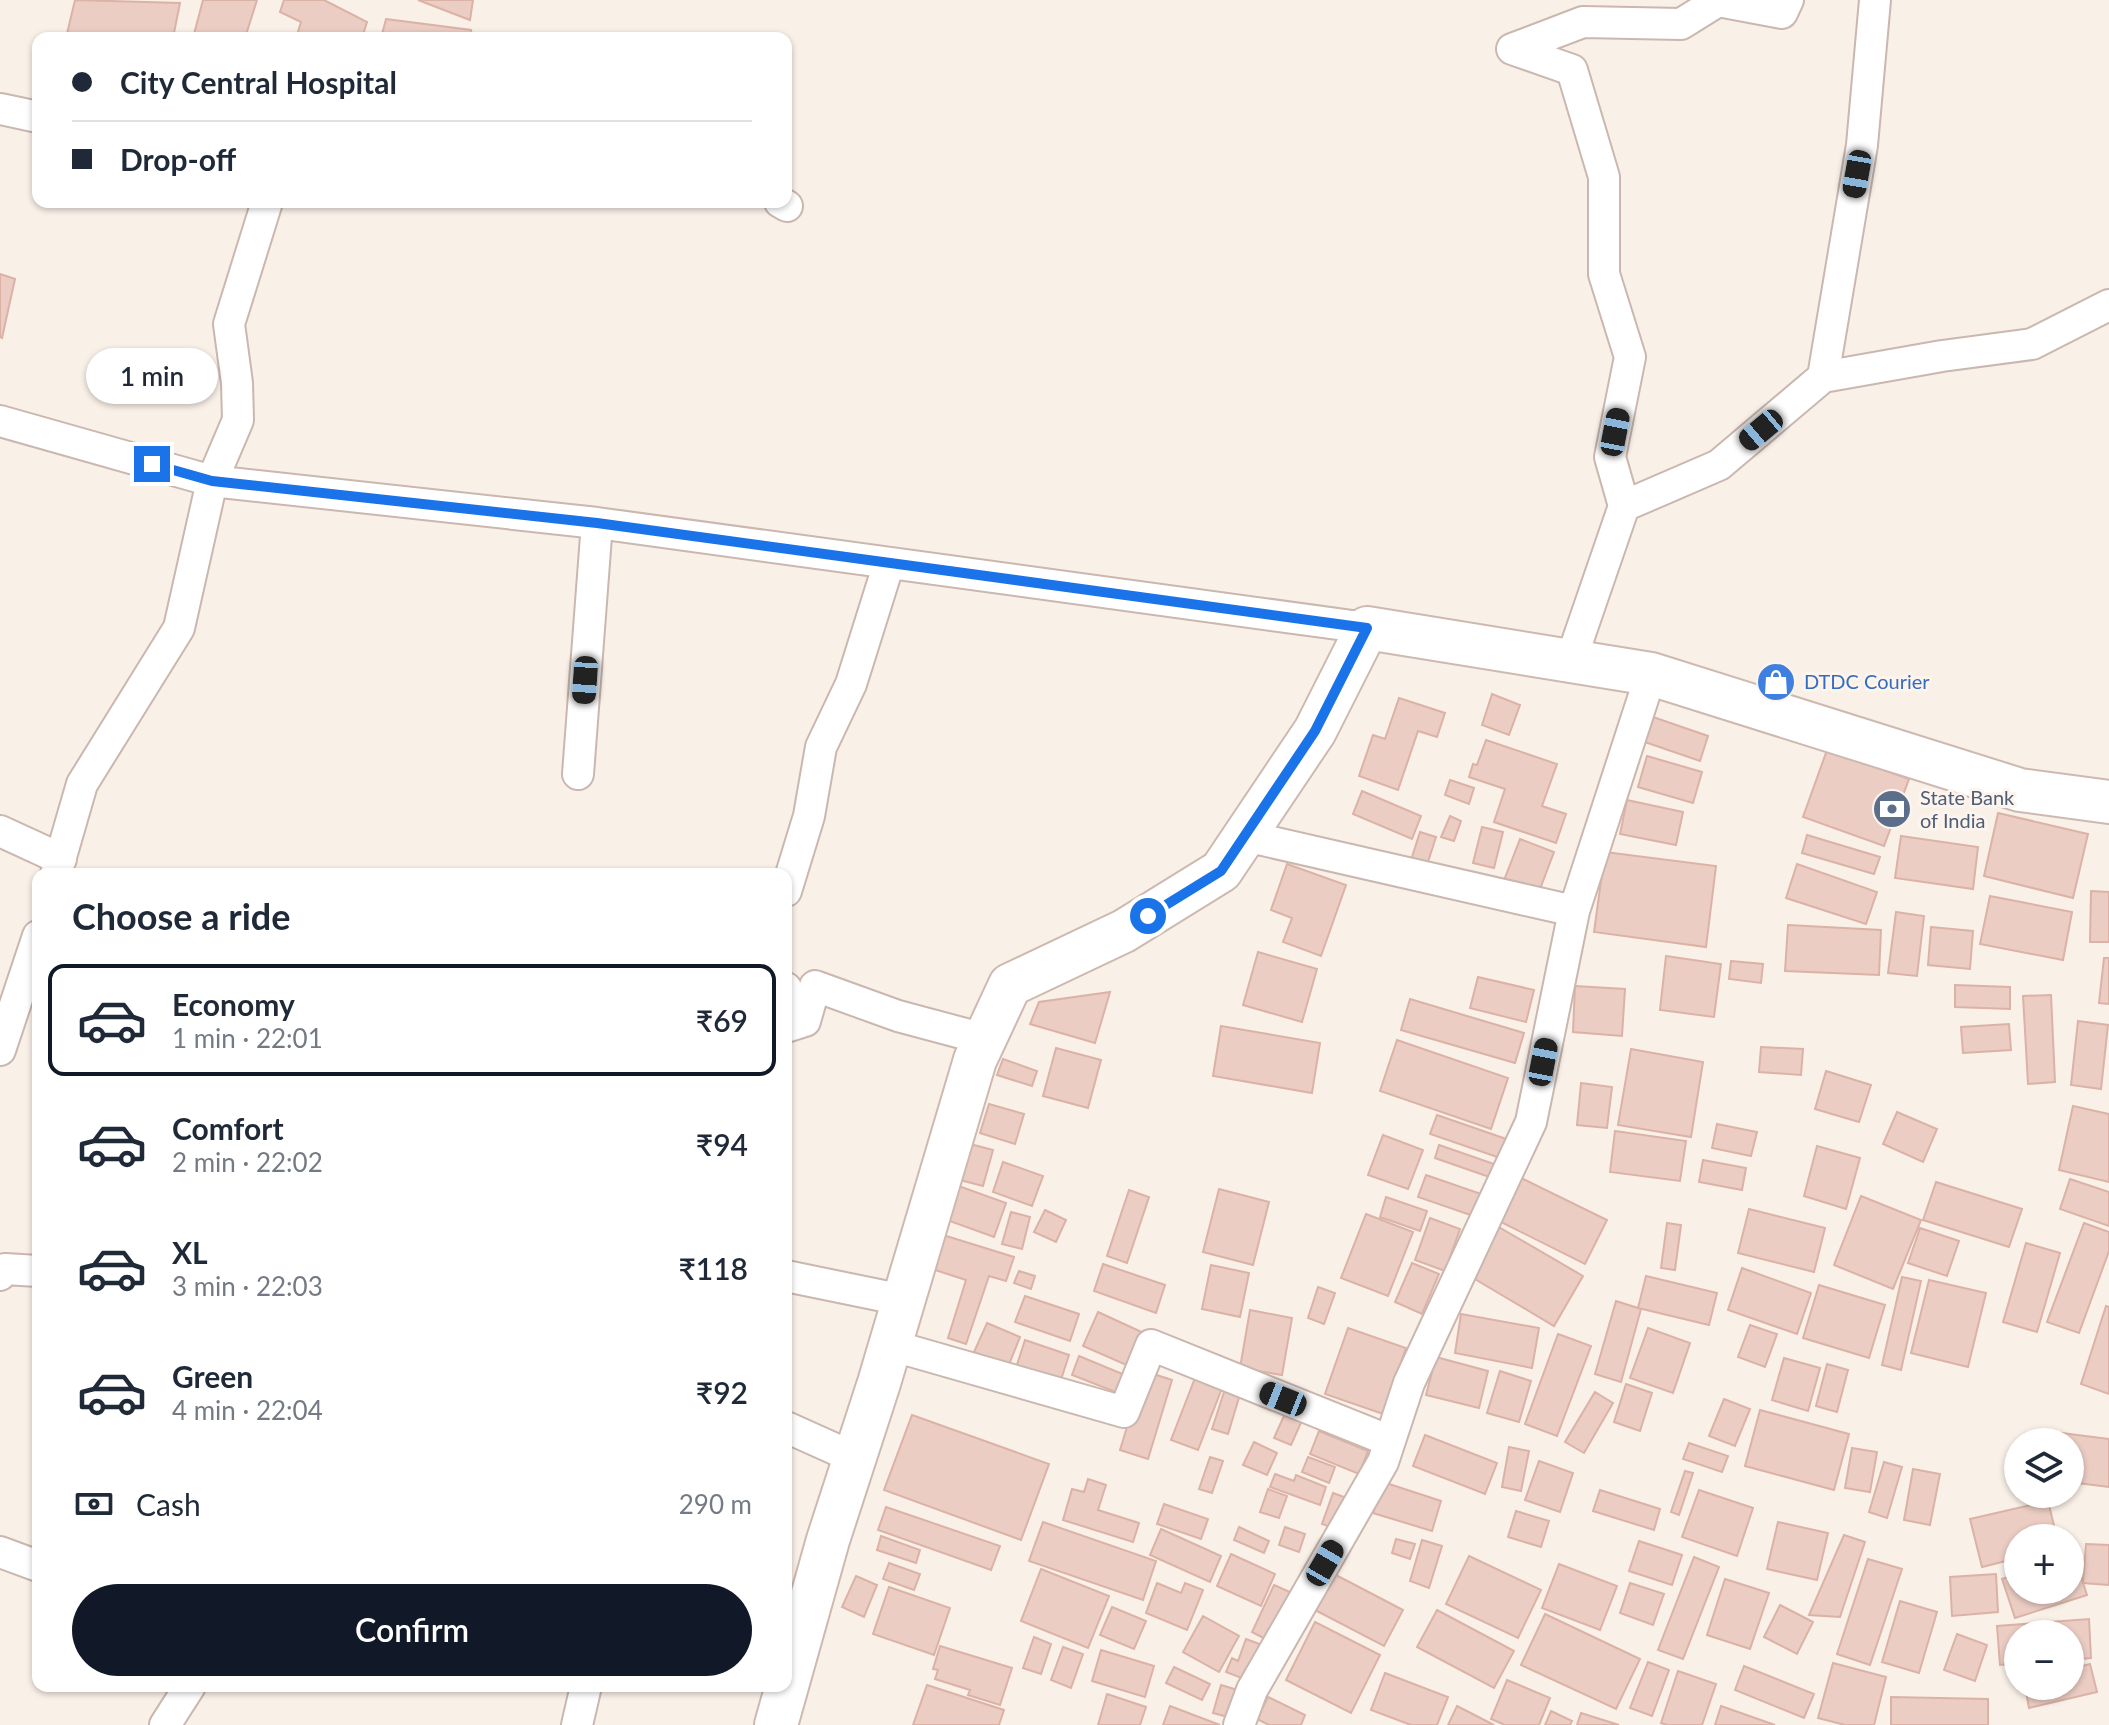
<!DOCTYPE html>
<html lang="en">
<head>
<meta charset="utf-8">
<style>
	:root { --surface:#fff; --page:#f2f2f3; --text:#1f2937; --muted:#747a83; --line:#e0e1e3; --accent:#111827 }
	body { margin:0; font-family:Lato,sans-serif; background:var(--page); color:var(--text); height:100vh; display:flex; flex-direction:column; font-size:30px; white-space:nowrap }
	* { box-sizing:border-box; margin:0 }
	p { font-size:26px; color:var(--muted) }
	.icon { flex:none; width:44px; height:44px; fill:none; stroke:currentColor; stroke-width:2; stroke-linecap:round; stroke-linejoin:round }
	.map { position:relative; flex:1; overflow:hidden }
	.panel { position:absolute; left:32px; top:868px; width:760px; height:824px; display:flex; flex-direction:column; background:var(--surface); border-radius:16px; box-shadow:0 2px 6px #0004 }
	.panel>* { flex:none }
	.top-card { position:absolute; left:32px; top:32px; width:760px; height:176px; border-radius:16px; box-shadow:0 2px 6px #0004; display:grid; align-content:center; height:176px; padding:0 40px; background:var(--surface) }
	.buttons { position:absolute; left:2004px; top:1428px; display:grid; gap:16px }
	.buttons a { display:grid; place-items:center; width:80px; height:80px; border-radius:50%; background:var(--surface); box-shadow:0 2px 6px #0004; font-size:40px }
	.end { position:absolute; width:36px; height:36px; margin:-18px; border:10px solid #1a73e8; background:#fff; box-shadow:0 0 0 4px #fff }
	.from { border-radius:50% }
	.bubble { position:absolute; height:56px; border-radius:28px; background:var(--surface); box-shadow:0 2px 6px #0004; font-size:26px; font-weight:600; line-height:56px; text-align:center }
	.car { position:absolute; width:24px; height:48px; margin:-24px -12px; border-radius:10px; box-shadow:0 0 6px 2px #0007; background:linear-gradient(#222 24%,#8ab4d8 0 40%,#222 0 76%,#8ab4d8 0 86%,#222 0) }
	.top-card b { display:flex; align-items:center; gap:28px; height:76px; font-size:30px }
	.top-card b+b { border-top:2px solid var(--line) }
	.top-card i { width:20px; height:20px; background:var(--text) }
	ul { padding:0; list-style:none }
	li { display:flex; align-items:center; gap:24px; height:112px; margin:0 16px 12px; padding:0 24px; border:4px solid transparent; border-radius:16px }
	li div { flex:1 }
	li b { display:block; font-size:30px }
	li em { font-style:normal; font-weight:600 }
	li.current { border-color:var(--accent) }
	li>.icon { width:72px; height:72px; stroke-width:1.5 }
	h2 { padding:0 40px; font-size:36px; line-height:96px }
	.pay { display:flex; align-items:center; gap:20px; height:88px; padding:0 40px; font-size:30px }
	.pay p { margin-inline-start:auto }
	.action { display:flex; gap:16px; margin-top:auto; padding:16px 40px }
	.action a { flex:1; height:92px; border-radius:48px; background:var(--accent); color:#fff; font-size:32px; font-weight:600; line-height:92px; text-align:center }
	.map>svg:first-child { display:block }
</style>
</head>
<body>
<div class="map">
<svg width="2109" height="1725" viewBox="0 0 2109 1725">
	<rect width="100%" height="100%" fill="#f9f0e8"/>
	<path fill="#ebcdc3" stroke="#dcb2a6" stroke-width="2" d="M75 0 180 3 173 38H66Z
		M203 0H257L245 38H193Z
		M284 0H324L367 22 362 38H296L301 22 280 12Z
		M418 0H473L470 20Z
		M386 19 471 30 472 38H381Z
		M0 274 15 279 2 338 0 337Z
		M1492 694 1520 705 1509 735 1482 725Z
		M1399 698 1445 713 1437 737 1418 731 1398 790 1359 776 1373 735 1385 739Z
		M1653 717 1708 736 1700 761 1645 742Z
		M1486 740 1557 764 1542 806 1566 814 1556 843 1494 822 1505 789 1469 777 1473 764 1477 765Z
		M1827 750 1909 779 1884 846 1803 817Z
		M1647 756 1702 772 1693 803 1638 787Z
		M1450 780 1474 788 1469 804 1445 795Z
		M1362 791 1421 816 1412 839 1353 814Z
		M1627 800 1683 812 1676 845 1620 834Z
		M1998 813 2088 834 2073 898 1984 876Z
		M1450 816 1461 821 1454 841 1441 837Z
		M1482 827 1503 832 1494 868 1473 863Z
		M1420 832 1436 837 1427 865 1411 860Z
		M1807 835 1880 857 1874 874 1802 853Z
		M1901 836 1978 847 1973 889 1895 878Z
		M1520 839 1554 852 1537 897 1503 883Z
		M1605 852 1716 866 1706 947 1594 932Z
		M1287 864 1346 885 1321 956 1283 942 1292 918 1271 910Z
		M1797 864 1877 892 1866 924 1786 898Z
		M2091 891 2109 892V942H2090Z
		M1990 896 2072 912 2063 960 1980 944Z
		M1896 912 1924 916 1917 976 1888 973Z
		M1788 925 1881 930 1879 975 1785 971Z
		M1931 927 1973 931 1970 969 1928 965Z
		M1258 952 1317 969 1302 1022 1243 1005Z
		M1666 956 1721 964 1714 1017 1660 1010Z
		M2104 958H2109V1004L2099 1003Z
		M1731 961 1763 964 1761 983 1729 979Z
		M1478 977 1534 990 1526 1022 1470 1008Z
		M1955 985 2010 987V1009L1955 1007Z
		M1575 986 1625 989 1622 1036 1573 1032Z
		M1110 992 1095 1043 1030 1024 1039 1002Z
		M2051 995 2055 1082 2028 1084 2023 996Z
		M1410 999 1524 1033 1515 1063 1401 1030Z
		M2078 1021 2108 1025 2101 1089 2071 1085Z
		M2009 1024 2011 1050 1963 1053 1961 1027Z
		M1221 1026 1320 1043 1312 1093 1213 1076Z
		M1397 1040 1508 1078 1491 1129 1380 1091Z
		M1761 1047 1803 1049 1801 1075 1759 1072Z
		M1056 1048 1101 1060 1088 1108 1043 1096Z
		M1631 1049 1703 1062 1691 1137 1618 1125Z
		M1003 1059 1037 1071 1032 1086 997 1075Z
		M1826 1071 1871 1085 1859 1122 1815 1109Z
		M1581 1083 1612 1087 1607 1128 1577 1125Z
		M989 1104 1024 1114 1015 1144 980 1133Z
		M2073 1106 2109 1114V1182L2059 1170Z
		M1897 1112 1937 1129 1923 1162 1883 1144Z
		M1437 1115 1509 1140 1503 1159 1430 1134Z
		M1717 1124 1757 1132 1751 1156 1712 1148Z
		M1615 1131 1686 1141 1680 1181 1610 1172Z
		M1383 1135 1423 1150 1408 1189 1368 1175Z
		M970 1144 993 1150 983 1186 960 1180Z
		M1439 1145 1500 1166 1495 1179 1435 1158Z
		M1817 1146 1860 1158 1846 1209 1804 1196Z
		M1703 1160 1746 1168 1742 1190 1699 1182Z
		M1003 1162 1043 1176 1032 1206 993 1192Z
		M1426 1175 1490 1197 1482 1219 1418 1197Z
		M1521 1178 1607 1220 1585 1264 1499 1221Z
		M2070 1179 2109 1192V1226L2060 1209Z
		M1936 1182 2022 1209 2009 1247 1923 1220Z
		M956 1185 1006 1203 994 1237 944 1219Z
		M1219 1189 1269 1202 1253 1265 1203 1252Z
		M1129 1190 1149 1197 1127 1263 1107 1256Z
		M1861 1196 1921 1220 1893 1289 1834 1265Z
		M1386 1197 1427 1211 1420 1231 1380 1217Z
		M1749 1209 1825 1228 1814 1272 1738 1253Z
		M1045 1210 1066 1220 1056 1242 1034 1232Z
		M1011 1212 1030 1217 1022 1249 1002 1244Z
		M1366 1214 1413 1232 1388 1296 1341 1278Z
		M1430 1218 1460 1229 1445 1271 1415 1260Z
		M1667 1223 1681 1225 1675 1270 1661 1268Z
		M2084 1223 2109 1232V1251L2079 1333 2047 1322Z
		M1497 1226 1583 1276 1554 1326 1468 1275Z
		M1920 1228 1959 1241 1947 1276 1908 1263Z
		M943 1235 1014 1257 1006 1281 989 1276 966 1344 948 1338 966 1280 932 1269Z
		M2026 1243 2060 1253 2037 1332 2003 1322Z
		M1412 1263 1439 1274 1422 1314 1395 1302Z
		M1103 1264 1165 1285 1156 1313 1094 1291Z
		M1211 1265 1249 1273 1240 1317 1202 1309Z
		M1742 1268 1811 1293 1797 1334 1728 1310Z
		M1019 1271 1035 1276 1031 1289 1014 1283Z
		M1646 1276 1717 1293 1709 1325 1638 1308Z
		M1902 1277 1921 1281 1901 1370 1882 1365Z
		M1929 1280 1986 1293 1968 1367 1911 1353Z
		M1819 1285 1885 1305 1869 1358 1803 1338Z
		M1318 1287 1335 1293 1324 1324 1308 1318Z
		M1025 1296 1079 1314 1070 1341 1015 1322Z
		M1616 1301 1641 1309 1621 1382 1595 1374Z
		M2106 1306 2109 1307V1394L2081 1384Z
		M1250 1310 1292 1318 1282 1375 1240 1368Z
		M1098 1312 1146 1334 1131 1367 1083 1346Z
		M1461 1314 1539 1328 1532 1368 1455 1353Z
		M987 1323 1020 1337 1008 1367 974 1352Z
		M1750 1325 1777 1334 1765 1367 1738 1357Z
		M1348 1328 1406 1348 1383 1414 1325 1394Z
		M1648 1328 1690 1343 1673 1393 1630 1378Z
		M1558 1334 1591 1346 1557 1436 1525 1424Z
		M1025 1340 1069 1355 1058 1389 1014 1374Z
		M1079 1356 1125 1375 1118 1393 1072 1375Z
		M1436 1357 1488 1371 1479 1408 1426 1395Z
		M1784 1358 1820 1368 1808 1411 1772 1400Z
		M1827 1364 1848 1370 1837 1412 1816 1406Z
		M1144 1371 1172 1380 1148 1459 1120 1450Z
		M1500 1371 1531 1381 1519 1422 1487 1413Z
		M1195 1378 1222 1388 1198 1450 1171 1440Z
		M1626 1384 1652 1393 1640 1431 1614 1422Z
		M1226 1386 1241 1391 1228 1434 1212 1429Z
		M1595 1392 1613 1403 1584 1453 1565 1442Z
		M1724 1399 1750 1409 1735 1446 1709 1436Z
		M1287 1409 1304 1416 1291 1445 1274 1438Z
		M1760 1410 1849 1434 1834 1490 1745 1466Z
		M912 1415 1049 1464 1021 1540 884 1490Z
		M1319 1431 1368 1451 1359 1474 1310 1454Z
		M2046 1431 2109 1439V1487L2070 1482V1442H2045Z
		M1425 1435 1497 1463 1485 1494 1413 1466Z
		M1254 1442 1277 1453 1267 1475 1243 1465Z
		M1689 1443 1728 1456 1722 1472 1683 1459Z
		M1509 1447 1529 1451 1521 1491 1502 1487Z
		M1852 1448 1877 1452 1870 1492 1845 1488Z
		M1210 1457 1223 1461 1212 1493 1199 1489Z
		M1308 1457 1335 1467 1329 1483 1302 1472Z
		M1539 1461 1573 1473 1560 1512 1525 1500Z
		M1884 1462 1902 1467 1887 1518 1869 1512Z
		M1913 1469 1940 1474 1930 1525 1904 1520Z
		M1685 1471 1693 1473 1679 1515 1671 1512Z
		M1275 1474 1294 1481 1296 1475 1326 1487 1320 1505 1270 1487Z
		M1088 1479 1106 1485 1098 1510 1139 1523 1133 1542 1063 1520 1072 1489 1084 1492Z
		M1383 1482 1441 1501 1432 1531 1373 1513Z
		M1268 1489 1287 1496 1279 1518 1260 1512Z
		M1600 1490 1660 1509 1654 1530 1593 1511Z
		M1699 1490 1753 1508 1737 1556 1682 1537Z
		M1333 1493 1347 1498 1336 1529 1322 1524Z
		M2048 1501 2057 1538H2018V1558L1982 1567 1970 1519Z
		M1164 1504 1208 1519 1201 1539 1157 1524Z
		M886 1507 1000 1546 991 1570 878 1530Z
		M1516 1511 1549 1521 1541 1547 1508 1537Z
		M1043 1522 1156 1561 1143 1600 1029 1561Z
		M1778 1522 1828 1533 1817 1580 1767 1569Z
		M1239 1527 1269 1541 1264 1553 1234 1540Z
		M1285 1527 1305 1534 1299 1552 1279 1545Z
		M1161 1529 1221 1556 1210 1582 1150 1555Z
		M1844 1535 1865 1542 1840 1617 1809 1615Z
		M881 1536 920 1550 916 1563 877 1550Z
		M1396 1539 1415 1544 1410 1559 1392 1553Z
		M1422 1540 1442 1546 1429 1588 1410 1581Z
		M1639 1541 1682 1555 1672 1585 1629 1571Z
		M2086 1544 2109 1545V1585L2083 1583Z
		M1231 1554 1275 1574 1261 1606 1217 1586Z
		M2074 1555 2087 1595 2015 1618 2002 1579 2018 1574V1590H2070V1557Z
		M1469 1556 1541 1590 1518 1638 1446 1604Z
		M1694 1557 1719 1567 1683 1659 1658 1650Z
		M1868 1559 1902 1569 1870 1665 1837 1654Z
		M889 1563 920 1574 914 1590 883 1579Z
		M1559 1564 1617 1586 1600 1630 1542 1608Z
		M1041 1569 1109 1596 1088 1648 1021 1621Z
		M1334 1574 1403 1610 1384 1646 1315 1610Z
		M1996 1574 1998 1612 1952 1616 1950 1577Z
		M856 1576 877 1585 864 1617 842 1607Z
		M1725 1579 1769 1593 1750 1649 1707 1635Z
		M1157 1583 1181 1593 1185 1583 1203 1590 1187 1630 1146 1613Z
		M1630 1583 1664 1594 1653 1625 1620 1613Z
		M1274 1585 1292 1593 1271 1642 1252 1632Z
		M889 1587 950 1608 934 1655 873 1634Z
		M1900 1601 1937 1612 1919 1673 1882 1662Z
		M1780 1605 1813 1622 1797 1654 1764 1637Z
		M1112 1607 1146 1621 1134 1649 1100 1635Z
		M1437 1610 1514 1651 1494 1688 1417 1647Z
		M1545 1614 1640 1659 1616 1709 1521 1665Z
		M1203 1616 1239 1636 1219 1672 1183 1652Z
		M2089 1619 2091 1658 2070 1660V1634H2018V1663L2000 1665 1997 1626Z
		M1315 1622 1380 1655 1351 1713 1286 1680Z
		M1957 1634 1987 1645 1975 1681 1944 1670Z
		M1034 1637 1051 1644 1041 1674 1023 1668Z
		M1246 1639 1265 1646 1252 1682 1226 1672 1232 1658 1238 1661Z
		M940 1646 1012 1668 1000 1705 968 1695 970 1690 935 1679 938 1670 933 1669Z
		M1063 1647 1083 1654 1071 1688 1051 1680Z
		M1101 1650 1154 1666 1145 1697 1092 1681Z
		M1648 1662 1669 1670 1652 1716 1630 1708Z
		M1833 1663 1886 1677 1874 1725H1845L1818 1718Z
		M2090 1664 2097 1692 2029 1708 2025 1686H2070V1669Z
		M1744 1666 1814 1694 1804 1718 1735 1690Z
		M1174 1667 1210 1684 1202 1700 1166 1683Z
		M1678 1671 1716 1684 1702 1725H1667L1661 1723Z
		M1385 1673 1448 1697 1437 1725H1411L1371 1710Z
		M1507 1680 1550 1698 1539 1725H1505L1491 1719Z
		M927 1685 1004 1710 999 1725H913Z
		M1221 1685 1241 1691 1232 1718 1213 1713Z
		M1107 1694 1146 1707 1140 1725H1098Z
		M1268 1697 1305 1715 1301 1725H1269L1257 1719Z
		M1891 1697 1988 1699V1725H1891Z
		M1170 1706 1220 1725H1163Z
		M1457 1706 1494 1725H1448Z
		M1721 1706 1775 1725H1715Z
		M1551 1711 1572 1721 1570 1725H1545Z
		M1581 1713 1619 1725H1577Z"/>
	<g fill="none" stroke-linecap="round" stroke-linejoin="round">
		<g stroke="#cab7af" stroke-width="34">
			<path id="street" d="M0 109 38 117
				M780 202 787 206
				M1823 377 1862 145 1875 0
				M0 421 212 481 597 523 1367 628
				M1624 506 1610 457 1630 357 1604 274V177L1572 70 1512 49 1583 22 1681 24 1718 1 1782 13 1788 0
				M1571 660 1624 506 1719 465 1823 377 1942 356 2032 344 2109 305
				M578 774 597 523
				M0 831 61 859
				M1245 836 1574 911
				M56 874 82 784 179 628 212 481 238 420 237 383 229 324 267 202
				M786 891 809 816 821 747 851 684 889 563
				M786 988 805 1021
				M786 1027 805 1021 815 986 898 1016 984 1039
				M0 1050 38 936
				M0 1275 5 1269 38 1271
				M786 1276 903 1300
				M890 1345 1124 1412 1151 1345 1390 1441
				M786 1427 855 1458
				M0 1552 38 1566
				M165 1725 190 1686
				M577 1725 586 1686
				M1239 1725 1252 1690 1383 1462 1409 1383 1531 1122 1574 911 1651 674"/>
		</g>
		<g stroke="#ceb9b0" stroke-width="46">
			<path id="secondary" d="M776 1725 828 1540 879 1383 975 1060 1010 985 1124 931 1221 871 1315 731 1367 628 1651 674 2020 790 2109 802"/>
		</g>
		<use href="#street" stroke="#fff" stroke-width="30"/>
		<use href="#secondary" stroke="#fff" stroke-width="42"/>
	</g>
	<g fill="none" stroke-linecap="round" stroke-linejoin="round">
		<path stroke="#1a73e8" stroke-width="10" d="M152 464 212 481 597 523 1367 628 1315 731 1221 871 1148 916"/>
	</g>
	<defs>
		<g id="shop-disc" transform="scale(2)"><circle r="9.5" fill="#3f7fe0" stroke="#fdf4ee"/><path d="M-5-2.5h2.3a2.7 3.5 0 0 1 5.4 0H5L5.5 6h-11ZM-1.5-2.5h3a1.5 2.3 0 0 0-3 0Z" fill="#fff"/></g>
		<g id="bank-disc" transform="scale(2)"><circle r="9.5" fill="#5c6f8a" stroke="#fdf4ee"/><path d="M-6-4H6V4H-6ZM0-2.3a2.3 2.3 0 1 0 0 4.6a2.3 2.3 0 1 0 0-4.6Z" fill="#fff"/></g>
	</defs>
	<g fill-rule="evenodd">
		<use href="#shop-disc" x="1776" y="682"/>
		<use href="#bank-disc" x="1892" y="809"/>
	</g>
	<g text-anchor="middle" stroke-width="6" stroke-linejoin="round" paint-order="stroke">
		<g font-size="20" fill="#366cbe" stroke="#fdf4ee" text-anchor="start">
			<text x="1804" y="689">DTDC Courier</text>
		</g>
		<g font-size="20" fill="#4e5e75" stroke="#fdf4ee" text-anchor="start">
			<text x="1920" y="805">State Bank<tspan x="1920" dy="23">of India</tspan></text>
		</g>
	</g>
</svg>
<div class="buttons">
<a><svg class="icon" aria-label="layers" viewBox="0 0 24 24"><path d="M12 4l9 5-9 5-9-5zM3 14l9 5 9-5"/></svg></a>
<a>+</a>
<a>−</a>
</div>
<i class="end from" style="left:1148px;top:916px"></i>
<i class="end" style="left:152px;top:464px"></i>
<div class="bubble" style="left:86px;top:348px;width:132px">1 min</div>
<i class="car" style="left:1857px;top:174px;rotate:190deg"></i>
<i class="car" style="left:1761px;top:430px;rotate:230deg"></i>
<i class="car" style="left:1615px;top:432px;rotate:11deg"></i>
<i class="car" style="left:585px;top:680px;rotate:184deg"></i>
<i class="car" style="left:1543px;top:1062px;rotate:11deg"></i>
<i class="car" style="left:1283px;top:1399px;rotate:292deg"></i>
<i class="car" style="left:1325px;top:1563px;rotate:30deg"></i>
<div class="top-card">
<b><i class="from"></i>City Central Hospital</b>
<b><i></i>Drop-off</b>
</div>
<section class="panel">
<h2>Choose a ride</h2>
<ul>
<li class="current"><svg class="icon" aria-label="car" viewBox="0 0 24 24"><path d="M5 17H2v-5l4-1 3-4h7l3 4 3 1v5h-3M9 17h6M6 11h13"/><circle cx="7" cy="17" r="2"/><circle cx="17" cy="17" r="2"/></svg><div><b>Economy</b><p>1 min · 22:01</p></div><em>₹69</em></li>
<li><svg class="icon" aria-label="car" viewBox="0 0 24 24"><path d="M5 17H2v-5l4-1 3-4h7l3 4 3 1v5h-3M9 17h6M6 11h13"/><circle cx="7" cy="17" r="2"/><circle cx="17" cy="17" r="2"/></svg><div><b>Comfort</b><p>2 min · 22:02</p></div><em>₹94</em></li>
<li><svg class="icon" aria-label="car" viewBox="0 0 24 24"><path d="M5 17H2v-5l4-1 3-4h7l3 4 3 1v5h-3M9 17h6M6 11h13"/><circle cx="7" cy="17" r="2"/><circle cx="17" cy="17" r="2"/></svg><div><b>XL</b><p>3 min · 22:03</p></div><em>₹118</em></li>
<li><svg class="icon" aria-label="car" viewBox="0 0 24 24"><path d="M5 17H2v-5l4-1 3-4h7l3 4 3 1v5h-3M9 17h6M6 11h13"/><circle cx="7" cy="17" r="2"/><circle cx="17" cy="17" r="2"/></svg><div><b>Green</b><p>4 min · 22:04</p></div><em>₹92</em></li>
</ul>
<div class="pay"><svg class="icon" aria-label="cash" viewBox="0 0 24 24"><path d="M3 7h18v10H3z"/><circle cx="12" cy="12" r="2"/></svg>Cash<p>290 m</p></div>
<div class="action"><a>Confirm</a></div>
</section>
</div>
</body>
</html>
